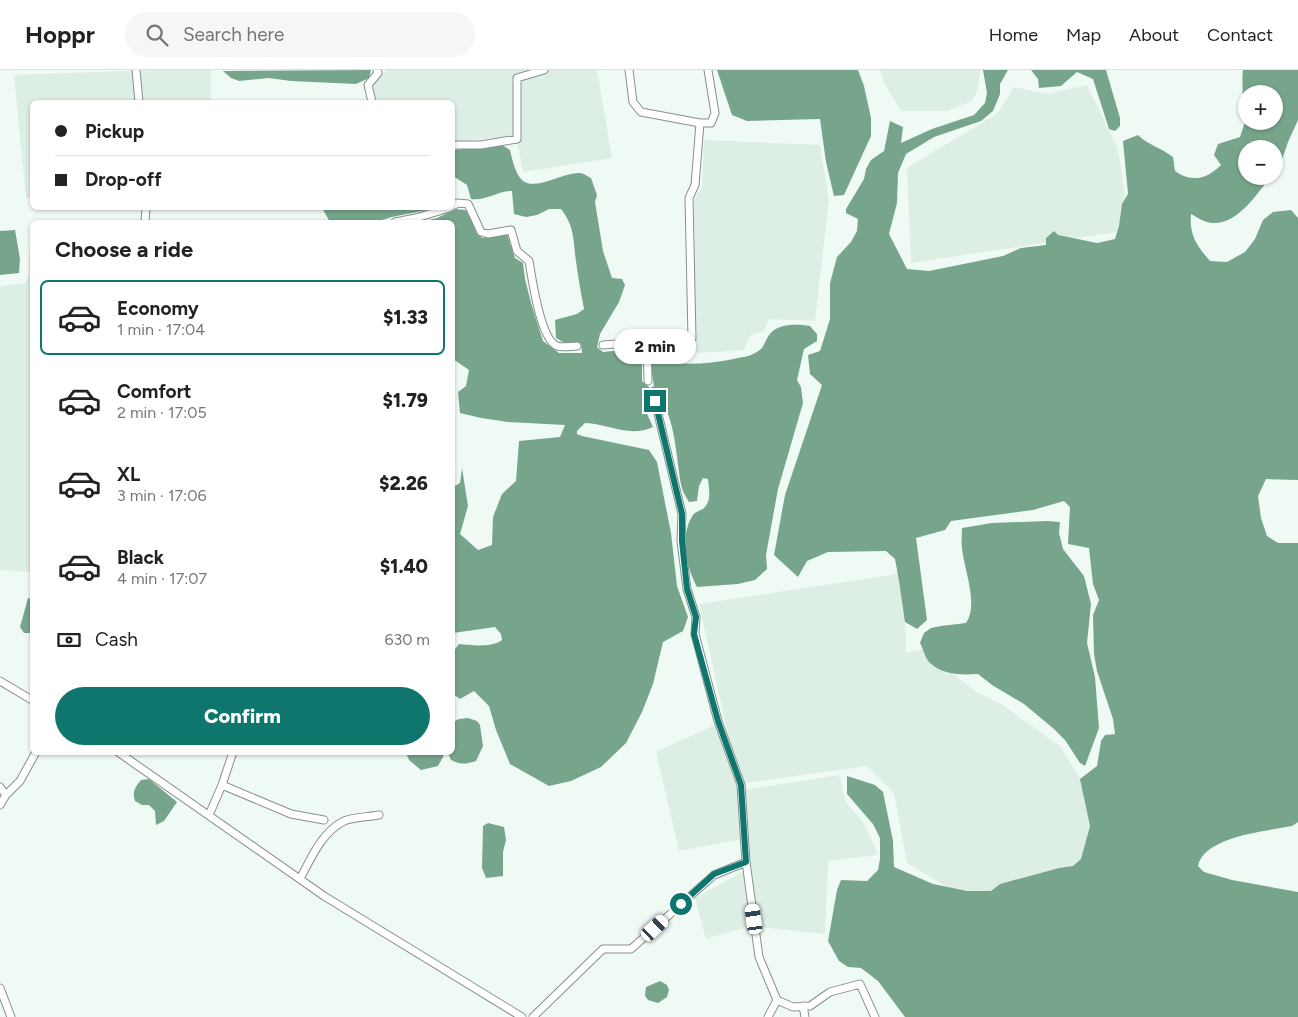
<!DOCTYPE html>
<html lang="en">
<head>
<meta charset="utf-8">
<style>
	:root { --surface:#fff; --page:#f6f6f6; --text:#222; --muted:#767676; --line:#e0e0e0; --accent:#0f766e }
	body { margin:0; font-family:Figtree,sans-serif; background:var(--page); color:var(--text); height:100vh; display:flex; flex-direction:column; font-size:19px; white-space:nowrap }
	* { box-sizing:border-box; margin:0 }
	p { font-size:16px; color:var(--muted) }
	.icon { flex:none; width:28px; height:28px; fill:none; stroke:currentColor; stroke-width:2; stroke-linecap:round; stroke-linejoin:round }
	.map { position:relative; flex:1; overflow:hidden }
	.panel { position:absolute; left:30px; top:150px; width:425px; height:535px; display:flex; flex-direction:column; background:var(--surface); border-radius:8px; box-shadow:0 1px 4px #0004 }
	.panel>* { flex:none }
	.guide { position:absolute; left:30px; top:30px; width:425px; height:110px; border-radius:8px; box-shadow:0 1px 4px #0004; display:grid; align-content:center; height:110px; padding:0 25px; background:var(--surface) }
	.tools { position:absolute; left:1238px; top:15px; display:grid; gap:10px }
	.tools a { display:grid; place-items:center; width:45px; height:45px; border-radius:50%; background:var(--surface); box-shadow:0 1px 4px #0004; font-size:25px }
	.end { position:absolute; width:22px; height:22px; margin:-11px; border:6px solid #0f766e; background:#fff; box-shadow:0 0 0 2px #fff }
	.from { border-radius:50% }
	.bubble { position:absolute; height:35px; border-radius:18px; background:var(--surface); box-shadow:0 1px 4px #0004; font-size:16px; font-weight:800; line-height:35px; text-align:center }
	.car { position:absolute; width:15px; height:30px; margin:-15px -8px; border-radius:6px; box-shadow:0 0 4px 1px #0007; background:linear-gradient(#fff 24%,#345 0 40%,#fff 0 76%,#345 0 86%,#fff 0) }
	.guide b { display:flex; align-items:center; gap:18px; height:48px; font-size:19px }
	.guide b+b { border-top:1px solid var(--line) }
	.guide i { width:12px; height:12px; background:var(--text) }
	ul { padding:0; list-style:none }
	li { display:flex; align-items:center; gap:15px; height:75px; margin:0 10px 8px; padding:0 15px; border:2px solid transparent; border-radius:8px }
	li div { flex:1 }
	li b { display:block; font-size:19px }
	li em { font-style:normal; font-weight:800 }
	li.current { border-color:var(--accent) }
	li>.icon { width:45px; height:45px; stroke-width:1.5 }
	h2 { padding:0 25px; font-size:22px; line-height:60px }
	.pay { display:flex; align-items:center; gap:12px; height:55px; padding:0 25px; font-size:19px }
	.pay p { margin-inline-start:auto }
	.cta { display:flex; gap:10px; margin-top:auto; padding:10px 25px }
	.cta a { flex:1; height:58px; border-radius:30px; background:var(--accent); color:#fff; font-size:20px; font-weight:800; line-height:58px; text-align:center }
	header { display:flex; align-items:center; gap:30px; box-sizing:border-box; height:70px; padding:0 25px; background:var(--surface); border-bottom:1px solid var(--line) }
	header strong { font-size:24px }
	nav { display:flex; gap:28px; margin-inline-start:auto; font-size:18px }
	.search { width:350px; height:45px; background:var(--page); display:flex; align-items:center; gap:12px; box-sizing:border-box; padding:0 18px; border-radius:28px; color:var(--muted); font-size:19px }
	.map>svg:first-child { display:block }
</style>
</head>
<body>
<header>
<strong>Hoppr</strong>
<div class="search"><svg class="icon" aria-label="search" viewBox="0 0 24 24"><circle cx="10" cy="10" r="6"/><path d="M15 15l6 6"/></svg>Search here</div>
<nav><a>Home</a><a>Map</a><a>About</a><a>Contact</a></nav>
</header>
<div class="map">
<svg width="1298" height="947" viewBox="0 0 1298 947">
	<rect width="100%" height="100%" fill="#f0faf4"/>
	<path fill="#ddeee4" d="M154 0H211V32H32V127L26 128 14 5Z
		M386 0H597L612 88 523 102 516 66 453 72 452 32H375L371 17Z
		M880 0H980V3L978 19 972 31 947 41H901L884 13Z
		M1087 15 1118 79 1130 160 911 193 907 98 997 44 1014 17 1048 24Z
		M704 70 820 75 829 130 815 251 769 249 764 261 750 265 744 280 696 283 694 130 702 117Z
		M32 183V502L0 500V216L25 213 29 205V184Z
		M904 503 906 583 922 580 975 621 1001 634 1060 676 1092 727 1089 797 972 832 907 793 894 723 867 696 739 714 699 534Z
		M715 655 738 721 839 705 846 732 865 755 878 785 828 791 825 864 750 856 706 869 695 828 744 801 742 769 679 781 656 682Z"/>
	<path fill="#77a58c" fill-rule="evenodd" d="M371 0 369 8 356 14 291 11 269 8 239 11 231 8 223 1Z
		M717 0H858L864 16 871 48V66L844 125 834 126 826 92 820 49 747 51 732 45Z
		M983 0H1008L1000 14V24L993 41 981 51 934 67 906 84 898 103 897 133 889 164 907 199 929 201 1003 186 1021 178 1046 175V168L1054 161 1058 165 1097 173 1115 169 1119 156 1122 134 1128 124 1123 71 1138 65C1148 75 1162 78 1173 87L1175 101C1192 113 1207 109 1221 95L1214 85 1218 74 1240 67 1246 49 1240 38C1245 25 1241 13 1243 0H1298V50L1288 72 1280 96 1274 103V79H1246V106H1271C1257 124 1238 154 1213 153 1205 153 1197 147 1191 144 1189 165 1197 176 1210 191L1227 192 1245 182 1255 169 1263 150 1273 142 1291 140 1298 148V410L1266 409 1258 426 1261 448 1267 466 1278 473H1298V752L1292 756C1267 761 1204 766 1198 796L1204 802 1232 810 1298 822V947H905L878 911 861 898 848 897 839 891 828 871 837 820 841 810 867 811 878 800 880 789V768L873 754 847 724V706L875 715 883 722 893 771 894 797 933 814 967 821H991L1000 814 1059 798 1073 796 1081 789 1090 756 1080 709 1097 696 1101 671 1105 665 1115 664 1113 649 1097 601 1094 584 1093 545 1099 530 1093 514 1089 478 1068 474 1070 437 1064 431 1033 440 951 451 945 460 916 468 927 550 917 559 905 552 899 511 895 489 886 481 828 482 807 491 798 507 774 485 785 425 822 315 810 304 808 285 820 281 830 249V213L837 187 851 172 857 161 858 149 846 143V139L864 109 866 99 871 90 884 81 890 51 903 57 901 73 932 59 974 45 985 33 987 23ZM1246 24H1274V51H1246Z
		M1031 0H1106L1120 48V56L1115 61 1109 59 1093 9 1077 2 1061 16 1039 18 1038 9Z
		M502 75 510 80C512 89 515 103 522 110 535 122 562 102 580 103 583 103 587 106 591 108L597 125 595 132 603 181 612 208 622 209 625 215 619 232 600 264 597 277 603 282 633 279 642 287V311L650 318 654 316 650 291 651 278 664 274 669 281 672 293C694 295 713 293 734 289 741 287 748 287 753 284 766 278 763 273 770 264 778 253 798 254 810 256L817 264V271L804 279 797 310 801 317 803 333 778 419 766 485 767 499 755 510 738 514 697 517C686 497 679 466 693 445 695 442 699 441 703 439 712 431 709 420 708 409L703 408 699 416 697 431 689 432C687 428 683 423 682 418 676 397 677 339 655 327 652 325 647 326 644 325L643 335 653 357C630 368 609 354 585 353L577 361V364L582 366 649 380 657 392 671 463 677 516 688 547 683 561 663 572 653 614 642 642 626 673 601 697 571 711 549 716 510 694 496 660 489 636 474 621 460 629 453 624V582L459 574C471 575 492 578 502 570L501 564 495 557 453 563V417L460 413 462 398 468 436 460 464 478 480 492 475 493 447 502 424 516 411 519 371 560 367 565 355 508 352 481 348 460 343 458 322 466 316 469 300 453 289 452 152H421L437 148 456 139 465 140 469 143 476 162 482 168 507 164 515 188 523 193 525 209 531 233 543 271 559 283H582L581 274 563 272 556 268 555 250 577 244 584 239C581 223 578 207 576 191 573 170 575 157 561 139H549L537 145 526 147 514 144 512 121C498 121 486 131 471 129L467 115 453 106V80Z
		M322 138H438L392 147 375 152H330Z
		M15 160 20 189 19 203 0 205V161Z
		M1047 451 1060 452 1059 463 1063 479 1084 506 1091 534 1087 573 1095 607 1099 658 1085 696 1080 693 1065 670 1054 659 1024 634 992 615 978 604C961 605 942 605 929 592 925 587 923 579 920 573L924 563 931 558 941 556 966 553C979 534 964 500 962 478 961 472 962 465 962 458L992 453Z
		M28 528 32 529V563H24L20 557Z
		M468 648 477 651 480 655 483 676 476 691C467 694 460 695 451 690L448 683 452 682 453 652 459 649Z
		M406 683H444L443 687 438 696 421 700 409 690Z
		M149 709 177 732 164 751 156 755 155 741 149 735H142L135 731C132 722 135 717 141 710Z
		M488 753 504 757 506 770 503 782V806L486 808 482 798 483 756Z
		M660 911 667 915 669 920 667 927 658 933 648 930 645 926 646 917Z"/>
	<g fill="none" stroke-linecap="round" stroke-linejoin="round">
		<g stroke="#87908b" stroke-width="9">
			<path id="minor" d="M136 0 139 32
				M629 0 633 32 641 42 700 53H711L715 43 708 0
				M372 32 368 15 378 3 377 0
				M452 75H481L517 69V8L544 0
				M452 136 458 133 468 134 481 162 488 164 511 160 517 181 529 191C532 208 540 269 557 276 562 278 571 276 577 276
				M145 152 146 138
				M395 152 416 148 449 138
				M647 271 648 311
				M603 275 692 268 689 128 695 115 700 53
				M655 331 682 444 681 471 687 519 696 547 695 564 718 651 741 715 746 792 759 887 777 930 793 937 810 936 830 922 860 914 875 947
				M0 611 32 630
				M118 682 324 826 522 947
				M222 715 291 744 324 750
				M0 717 6 725
				M0 735 6 725 20 711 36 682
				M209 745 222 715 233 682
				M300 809C311 788 322 762 344 751 354 747 368 747 379 745
				M0 918 11 947
				M803 936 805 947
				M533 947 603 879H631L714 805 746 792
				M768 947 777 930"/>
		</g>
		<use href="#minor" stroke="#fff" stroke-width="7"/>
	</g>
	<g fill="none" stroke-linecap="round" stroke-linejoin="round">
		<path stroke="#0f766e" stroke-width="6" d="M655 331 682 444V471L687 519 696 547 694 564 718 651 741 715 746 792 714 804 681 834"/>
	</g>
</svg>
<div class="tools">
<a>+</a>
<a>−</a>
</div>
<i class="end from" style="left:681px;top:834px"></i>
<i class="end" style="left:655px;top:331px"></i>
<div class="bubble" style="left:614px;top:259px;width:82px">2 min</div>
<i class="car" style="left:754px;top:849px;rotate:352deg"></i>
<i class="car" style="left:655px;top:858px;rotate:47deg"></i>
<div class="guide">
<b><i class="from"></i>Pickup</b>
<b><i></i>Drop-off</b>
</div>
<section class="panel">
<h2>Choose a ride</h2>
<ul>
<li class="current"><svg class="icon" aria-label="car" viewBox="0 0 24 24"><path d="M5 17H2v-5l4-1 3-4h7l3 4 3 1v5h-3M9 17h6M6 11h13"/><circle cx="7" cy="17" r="2"/><circle cx="17" cy="17" r="2"/></svg><div><b>Economy</b><p>1 min · 17:04</p></div><em>$1.33</em></li>
<li><svg class="icon" aria-label="car" viewBox="0 0 24 24"><path d="M5 17H2v-5l4-1 3-4h7l3 4 3 1v5h-3M9 17h6M6 11h13"/><circle cx="7" cy="17" r="2"/><circle cx="17" cy="17" r="2"/></svg><div><b>Comfort</b><p>2 min · 17:05</p></div><em>$1.79</em></li>
<li><svg class="icon" aria-label="car" viewBox="0 0 24 24"><path d="M5 17H2v-5l4-1 3-4h7l3 4 3 1v5h-3M9 17h6M6 11h13"/><circle cx="7" cy="17" r="2"/><circle cx="17" cy="17" r="2"/></svg><div><b>XL</b><p>3 min · 17:06</p></div><em>$2.26</em></li>
<li><svg class="icon" aria-label="car" viewBox="0 0 24 24"><path d="M5 17H2v-5l4-1 3-4h7l3 4 3 1v5h-3M9 17h6M6 11h13"/><circle cx="7" cy="17" r="2"/><circle cx="17" cy="17" r="2"/></svg><div><b>Black</b><p>4 min · 17:07</p></div><em>$1.40</em></li>
</ul>
<div class="pay"><svg class="icon" aria-label="cash" viewBox="0 0 24 24"><path d="M3 7h18v10H3z"/><circle cx="12" cy="12" r="2"/></svg>Cash<p>630 m</p></div>
<div class="cta"><a>Confirm</a></div>
</section>
</div>
</body>
</html>
